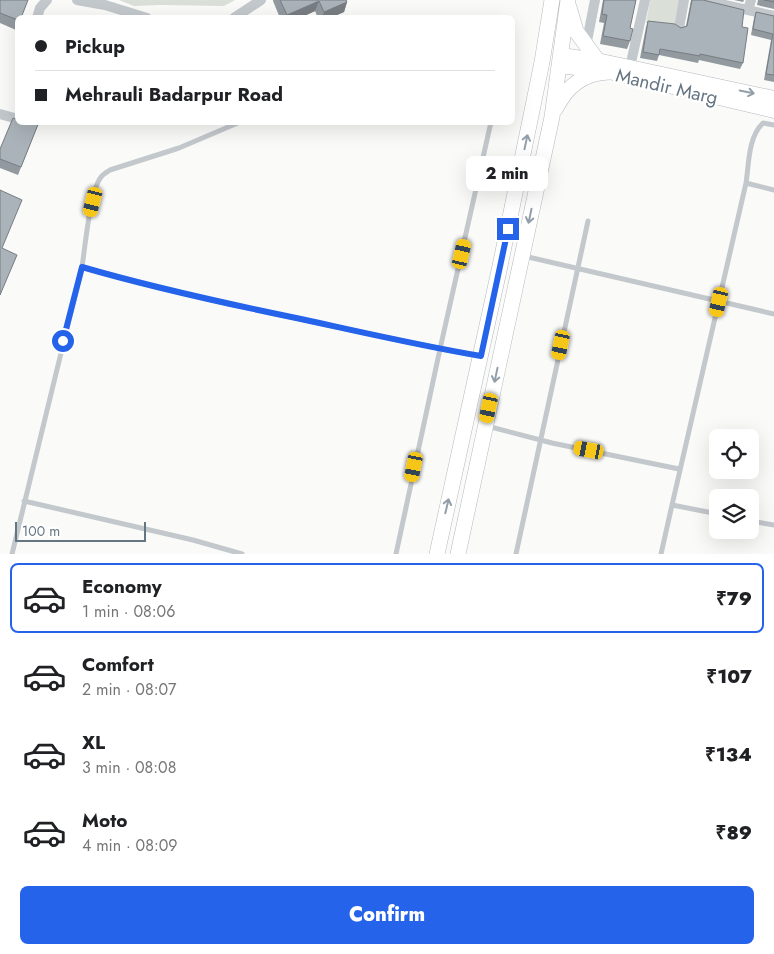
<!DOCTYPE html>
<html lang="en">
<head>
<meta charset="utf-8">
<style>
	:root { --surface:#fff; --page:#f2f2f2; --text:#202124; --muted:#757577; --line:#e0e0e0; --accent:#2563eb }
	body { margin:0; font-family:Jost,sans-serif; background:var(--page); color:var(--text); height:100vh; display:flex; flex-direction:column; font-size:19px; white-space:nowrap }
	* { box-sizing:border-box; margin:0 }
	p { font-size:16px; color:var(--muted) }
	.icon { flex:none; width:28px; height:28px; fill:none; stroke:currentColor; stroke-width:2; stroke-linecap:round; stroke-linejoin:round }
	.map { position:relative; height:554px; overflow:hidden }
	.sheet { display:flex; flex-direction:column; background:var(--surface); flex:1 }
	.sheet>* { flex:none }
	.guide { position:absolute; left:15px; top:15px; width:500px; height:110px; border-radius:8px; box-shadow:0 5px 20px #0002; display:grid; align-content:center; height:110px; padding:0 20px; background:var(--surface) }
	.fabs { position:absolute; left:709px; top:429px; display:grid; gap:10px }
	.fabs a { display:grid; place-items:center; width:50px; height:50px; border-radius:8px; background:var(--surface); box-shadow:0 5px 20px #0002; font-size:25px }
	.scale { position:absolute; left:15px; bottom:12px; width:131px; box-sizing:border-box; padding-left:5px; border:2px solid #657683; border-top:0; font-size:14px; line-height:18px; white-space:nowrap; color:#657683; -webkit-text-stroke:4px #fff; paint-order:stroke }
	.end { position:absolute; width:22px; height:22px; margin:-11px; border:6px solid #2563eb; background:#fff; box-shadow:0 0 0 2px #fff }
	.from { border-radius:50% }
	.bubble { position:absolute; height:35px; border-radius:8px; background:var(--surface); box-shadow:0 5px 20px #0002; font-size:16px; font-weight:800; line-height:35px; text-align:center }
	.car { position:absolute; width:15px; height:30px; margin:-15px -8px; border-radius:6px; box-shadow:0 0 4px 1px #0007; background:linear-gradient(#f5c518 24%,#345 0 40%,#f5c518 0 76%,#345 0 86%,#f5c518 0) }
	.guide b { display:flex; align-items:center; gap:18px; height:48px; font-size:19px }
	.guide b+b { border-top:1px solid var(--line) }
	.guide i { width:12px; height:12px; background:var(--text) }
	ul { padding:9px 0 0; list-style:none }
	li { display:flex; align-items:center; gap:15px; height:70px; margin:0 10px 8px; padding:0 10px; border:2px solid transparent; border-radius:8px }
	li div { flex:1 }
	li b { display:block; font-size:19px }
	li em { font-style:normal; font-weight:800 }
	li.selected { border-color:var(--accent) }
	li>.icon { width:45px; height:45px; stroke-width:1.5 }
	.action { display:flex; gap:10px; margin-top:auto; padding:10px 20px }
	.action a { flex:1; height:58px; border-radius:8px; background:var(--accent); color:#fff; font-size:20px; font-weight:800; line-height:58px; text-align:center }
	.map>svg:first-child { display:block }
</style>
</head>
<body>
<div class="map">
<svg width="774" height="554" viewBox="0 0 774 554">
	<rect width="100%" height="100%" fill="#fafaf8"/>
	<path fill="#dadfd7" d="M119 0H235L224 6 160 5 134 6Z
		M650 0H680L674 28 646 23Z"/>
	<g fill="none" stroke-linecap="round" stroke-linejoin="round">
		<g stroke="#b3babf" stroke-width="15">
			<path id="secondary" d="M561 55 597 60 774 98
				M559 66 609 72 774 111"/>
		</g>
		<g stroke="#b5babe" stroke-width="16">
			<path id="primary" d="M569 7 576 31 597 60
				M556 108C567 86 583 73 609 72
				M437 554 500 266 542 62 552 0
				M458 554 552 117 568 0"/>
		</g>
		<path stroke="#c3c8cc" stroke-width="5" d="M746 183 774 190
			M524 256 774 314
			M82 267C154 288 227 304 300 319 360 332 419 345 479 356
			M487 426 552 443 679 469
			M24 501 193 540 242 554
			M718 514 672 505 746 183C749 164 748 137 763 123L774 125
			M750 521 774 525
			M12 554 82 267C85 248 90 191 101 177 103 174 107 172 110 170L179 148 240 122
			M396 554 440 349 491 122
			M516 554 588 221
			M661 554 672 505"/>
		<path stroke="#c3c8cc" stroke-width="10" d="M77 0 105 5 147 18
			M703 0 774 16
			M748 10 751 0
			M37 18 40 8 47 0
			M234 18 261 0
			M679 28 684 0
			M586 46 595 0
			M630 67 645 0
			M0 114 18 119"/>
		<use href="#secondary" stroke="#fff" stroke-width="14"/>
		<use href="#primary" stroke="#fff" stroke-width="15"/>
	</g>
	<path fill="#929a9f" d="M0 0 18 18V27L16 30 0 23Z
		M273 0H346L347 2 344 12 330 18H318L315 11 300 18H280L273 1Z
		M603 0H636L630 28V41L627 49 600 44 604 23 599 22Z
		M691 0H703L742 27 743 63 740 69 699 60 698 63 659 55 657 61 640 58 646 27 648 21 681 28 686 26Z
		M734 0H744L743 2Z
		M758 0H774V9L757 5Z
		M756 12 774 16V82L764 80 771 40 751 35 754 18Z
		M18 122H39L18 175 0 168V149Z"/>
	<path fill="#777d82" d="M319 1 315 11 300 18H286L287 15Z
		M347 2 344 12 330 18H322L324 12Z"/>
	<path fill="#aab3b9" stroke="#777d82" d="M0 0H28L21 18H18V20L0 13Z
		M280 0H346L347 2 324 12 319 1 287 15Z
		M604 0H636L630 28 633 29 630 41 603 36 607 15 602 14Z
		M692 0H703L744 10 742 27 748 28 743 63 700 54V56L660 49 659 55 643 52 648 21 675 24 681 28 687 26Z
		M764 0H774V2Z
		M756 12 774 16V75L766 74 773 34 753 29Z
		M13 118 18 120V122H39L21 167 0 159V149Z
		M0 190 22 200 2 248 17 255 0 295Z"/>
	<defs><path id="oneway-shaft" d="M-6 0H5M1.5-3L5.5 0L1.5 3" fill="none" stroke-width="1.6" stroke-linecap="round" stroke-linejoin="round" transform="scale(1.25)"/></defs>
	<g stroke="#939fa8">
		<use href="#oneway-shaft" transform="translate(747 92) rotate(12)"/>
		<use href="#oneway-shaft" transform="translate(526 142) rotate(-78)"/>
		<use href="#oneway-shaft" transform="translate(530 216) rotate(102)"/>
		<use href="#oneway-shaft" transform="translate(496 375) rotate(102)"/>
		<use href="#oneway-shaft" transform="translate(447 506) rotate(-77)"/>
	</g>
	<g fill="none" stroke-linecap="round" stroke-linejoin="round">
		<path stroke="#2563eb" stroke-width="6" d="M63 341 82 267C154 288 228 304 301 319 361 332 421 346 481 356L508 229"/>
	</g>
	<g text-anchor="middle" stroke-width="5" stroke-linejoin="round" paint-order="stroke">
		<g font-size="19" fill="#657683" stroke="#fff">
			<text transform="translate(667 86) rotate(13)" y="7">Mandir Marg</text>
		</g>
	</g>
</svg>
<div class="fabs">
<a><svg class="icon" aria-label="locate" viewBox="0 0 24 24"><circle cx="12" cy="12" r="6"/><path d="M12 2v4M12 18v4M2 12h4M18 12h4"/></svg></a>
<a><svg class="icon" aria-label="layers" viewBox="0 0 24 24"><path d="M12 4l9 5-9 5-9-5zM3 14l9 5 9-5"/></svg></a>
</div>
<div class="scale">100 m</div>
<i class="end from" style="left:63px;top:341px"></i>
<i class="end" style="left:508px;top:229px"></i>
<div class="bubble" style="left:466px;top:156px;width:82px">2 min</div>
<i class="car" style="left:93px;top:202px;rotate:194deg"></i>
<i class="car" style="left:462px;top:254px;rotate:13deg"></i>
<i class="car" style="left:719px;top:302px;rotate:193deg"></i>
<i class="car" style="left:561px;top:345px;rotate:192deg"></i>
<i class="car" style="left:489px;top:408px;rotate:192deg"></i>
<i class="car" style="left:589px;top:450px;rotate:281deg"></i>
<i class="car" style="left:414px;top:467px;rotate:191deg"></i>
<div class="guide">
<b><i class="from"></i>Pickup</b>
<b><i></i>Mehrauli Badarpur Road</b>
</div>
</div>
<section class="sheet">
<ul>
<li class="selected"><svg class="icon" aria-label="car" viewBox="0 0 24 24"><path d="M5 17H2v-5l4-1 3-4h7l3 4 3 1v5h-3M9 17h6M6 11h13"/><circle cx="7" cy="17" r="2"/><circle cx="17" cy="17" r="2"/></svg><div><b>Economy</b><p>1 min · 08:06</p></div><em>₹79</em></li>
<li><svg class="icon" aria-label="car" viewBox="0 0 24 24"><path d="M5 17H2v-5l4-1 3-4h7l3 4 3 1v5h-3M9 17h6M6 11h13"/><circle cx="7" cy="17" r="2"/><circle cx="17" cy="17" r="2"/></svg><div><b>Comfort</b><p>2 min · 08:07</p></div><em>₹107</em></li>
<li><svg class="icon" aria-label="car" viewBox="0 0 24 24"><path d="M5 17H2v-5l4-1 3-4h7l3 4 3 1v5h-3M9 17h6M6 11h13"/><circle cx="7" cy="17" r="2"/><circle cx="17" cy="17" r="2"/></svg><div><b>XL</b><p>3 min · 08:08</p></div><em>₹134</em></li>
<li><svg class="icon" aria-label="car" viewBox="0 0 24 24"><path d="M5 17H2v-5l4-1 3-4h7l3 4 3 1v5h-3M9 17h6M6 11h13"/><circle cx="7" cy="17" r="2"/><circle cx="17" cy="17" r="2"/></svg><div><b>Moto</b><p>4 min · 08:09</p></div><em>₹89</em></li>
</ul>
<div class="action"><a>Confirm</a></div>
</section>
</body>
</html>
